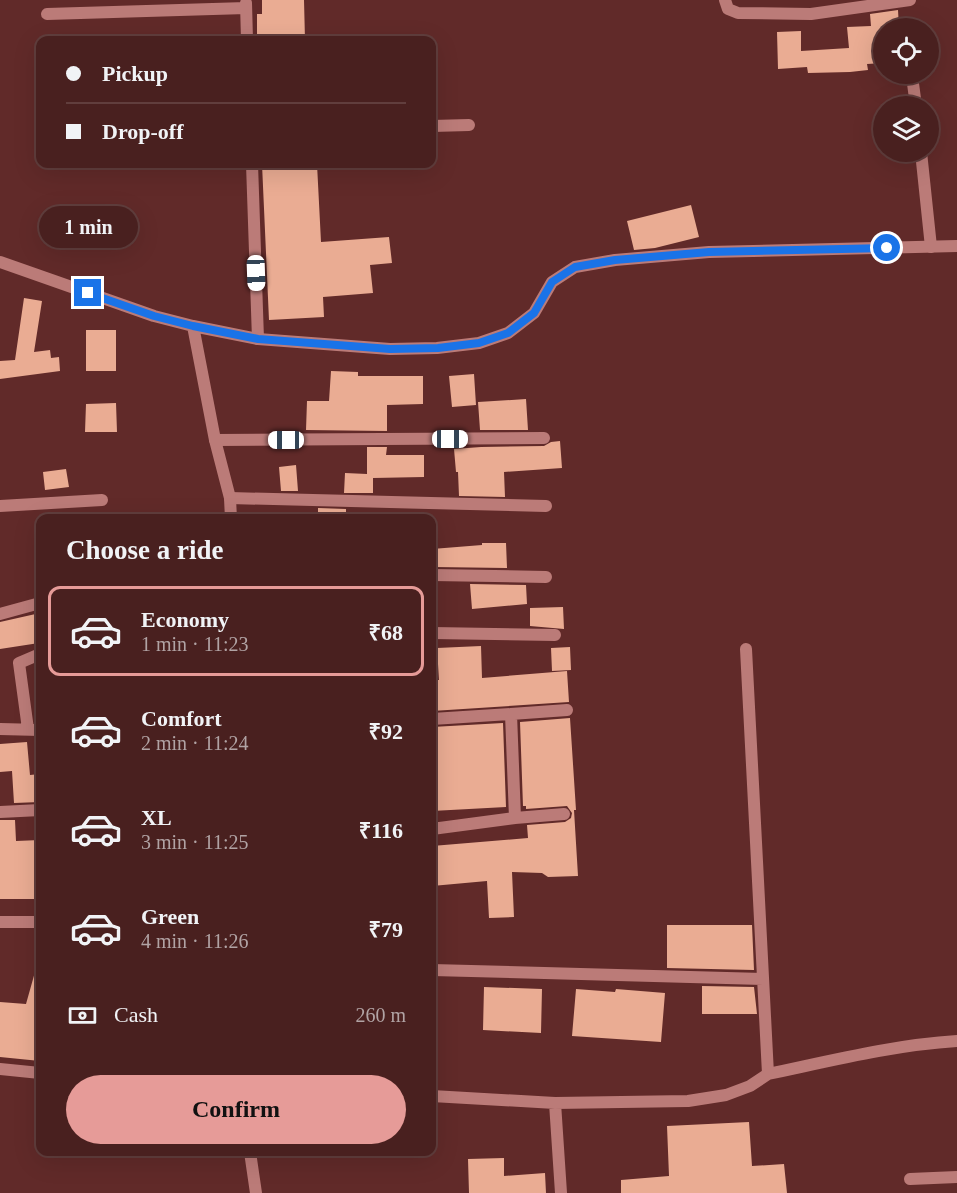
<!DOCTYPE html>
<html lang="en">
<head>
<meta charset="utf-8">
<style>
	:root { --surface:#49201f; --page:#502828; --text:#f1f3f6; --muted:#b1a3a4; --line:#613e3d; --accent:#e69b98 }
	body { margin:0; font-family:"Times New Roman",serif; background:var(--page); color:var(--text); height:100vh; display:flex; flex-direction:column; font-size:22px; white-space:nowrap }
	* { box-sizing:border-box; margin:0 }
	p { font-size:20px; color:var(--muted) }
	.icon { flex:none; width:33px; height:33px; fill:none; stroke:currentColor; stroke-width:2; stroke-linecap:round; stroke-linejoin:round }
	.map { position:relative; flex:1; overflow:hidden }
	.sheet { position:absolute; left:36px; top:514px; width:400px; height:642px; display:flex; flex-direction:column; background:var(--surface); border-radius:12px; box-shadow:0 6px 24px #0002,0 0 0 2px var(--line) }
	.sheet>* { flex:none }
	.guide { position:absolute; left:36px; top:36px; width:400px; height:132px; border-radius:12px; box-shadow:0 6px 24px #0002,0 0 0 2px var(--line); display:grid; align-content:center; height:132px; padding:0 30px; background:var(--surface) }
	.controls { position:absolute; left:873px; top:18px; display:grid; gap:12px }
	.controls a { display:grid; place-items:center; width:66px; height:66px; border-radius:50%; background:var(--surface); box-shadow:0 6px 24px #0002,0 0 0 2px var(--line); font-size:30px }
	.end { position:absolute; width:27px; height:27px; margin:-14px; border:8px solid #1a73e8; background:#fff; box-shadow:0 0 0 3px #fff }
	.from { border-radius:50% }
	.bubble { position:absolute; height:42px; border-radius:21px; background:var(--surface); box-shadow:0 6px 24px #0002,0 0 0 2px var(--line); font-size:20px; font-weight:700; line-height:42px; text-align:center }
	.car { position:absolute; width:18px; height:36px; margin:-18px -9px; border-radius:8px; box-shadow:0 0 4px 2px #0007; background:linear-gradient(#fff 24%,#345 0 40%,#fff 0 76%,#345 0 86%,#fff 0) }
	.guide b { display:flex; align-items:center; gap:21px; height:57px; font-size:22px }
	.guide b+b { border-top:2px solid var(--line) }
	.guide i { width:15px; height:15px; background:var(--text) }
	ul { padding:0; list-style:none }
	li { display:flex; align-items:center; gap:18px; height:90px; margin:0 12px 9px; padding:0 18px; border:3px solid transparent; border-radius:12px }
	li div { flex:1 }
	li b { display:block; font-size:22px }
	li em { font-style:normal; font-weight:700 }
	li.current { border-color:var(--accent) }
	li>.icon { width:54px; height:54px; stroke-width:1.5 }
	h2 { padding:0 30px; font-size:27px; line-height:72px }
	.pay { display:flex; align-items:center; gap:15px; height:66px; padding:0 30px; font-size:22px }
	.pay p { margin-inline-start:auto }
	.button { display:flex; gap:12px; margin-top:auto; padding:12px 30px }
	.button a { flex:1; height:69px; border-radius:36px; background:var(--accent); color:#111; font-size:24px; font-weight:700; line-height:69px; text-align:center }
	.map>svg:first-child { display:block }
</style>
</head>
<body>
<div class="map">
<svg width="957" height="1193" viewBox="0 0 957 1193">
	<rect width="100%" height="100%" fill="#612a29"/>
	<path fill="#eaac93" d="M262 0H304L305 40H257V14H262Z
		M898 10 899 28H884V63L867 64 868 70 850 72 808 73 807 67 778 69 777 32 801 31V51L849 48 847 27 871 26 870 14Z
		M262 164H317L321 242 389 237 392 263 370 265 373 293 323 297 324 317 269 320Z
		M691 205 699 237 655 248 634 250 627 221Z
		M24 298 42 301 34 352 50 350 51 358 59 357 60 371 0 379V361L15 360Z
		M86 330H116V371H86Z
		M331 371 358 372V376H423V404L387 405V431L306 430 307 401H329Z
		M474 374 476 405 452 407 449 376Z
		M526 399 528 430H480L478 402Z
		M116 403 117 432H85L86 404Z
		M560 441 562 468 504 472 505 497 459 496 458 472H456L454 449 481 447 544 446 551 442Z
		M367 447H387L386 455H424V477L373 478V493H344L345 473 367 474Z
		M296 465 298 491H281L279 467Z
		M66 469 69 487 45 490 43 472Z
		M318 508 346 509V519H318Z
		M482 543H506L507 568 434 567 432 549 482 545Z
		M470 584 526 585 527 604 472 609Z
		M563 607 564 629 530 626V608Z
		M40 613 39 643 0 649V622Z
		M481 646 482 678 567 671 569 702 432 711V680H439L437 648Z
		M570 647 571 670 552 671 551 648Z
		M570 718 576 810H574L578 876 548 877 542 873 512 872 514 917 489 918 487 881 432 886V846L528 838 527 825 565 822 571 818 572 813 567 806 526 809V806H523L520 722Z
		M503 723 506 807 432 811V727Z
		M27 742 30 775 40 774V802L14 803 12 771 0 772V744Z
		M0 820H15L16 841 40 840V899H0Z
		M667 925H752L754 970 667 968Z
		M35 972 40 973V1061L0 1057V1002L26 1004Z
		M702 986 754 987 757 1014H702Z
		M484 987 542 989 541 1033 483 1030Z
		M576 989 615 992 616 989 665 993 661 1042 572 1036Z
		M749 1122 752 1166 784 1164 787 1193H621V1180L669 1176 667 1126Z
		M504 1158V1176L545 1173 546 1193H469L468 1159Z"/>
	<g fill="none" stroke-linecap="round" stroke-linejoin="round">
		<path stroke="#bb7b78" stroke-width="12" d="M725 0 728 9 738 13 811 14 910 0
			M246 3 247 40
			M47 14 246 8
			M912 76 916 106
			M432 126 469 125
			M921 152 931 247
			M252 164 258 339
			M215 440 544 438
			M230 498 546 506
			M0 506 102 500
			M432 575 546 577
			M0 614 40 603
			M432 633 555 635
			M746 649 768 1074
			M511 714 567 710
			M432 719 511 714 515 818
			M0 729 40 730
			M28 729 19 663 40 654
			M0 812 40 810
			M432 829 515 818 564 814
			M0 922H40
			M432 970 763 979
			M0 1069 40 1073
			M432 1096 555 1103 688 1101 726 1095 750 1086 768 1074C830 1061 893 1045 957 1041
			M555 1103 561 1193
			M910 1179 957 1177"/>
		<path stroke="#bb7b78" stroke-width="12" d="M0 262 154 316 193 326 258 339 390 349 437 348 479 343 508 333 534 313 552 282 575 267 615 260 709 252 957 246
			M193 326 215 440 230 498 231 519
			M250 1152 256 1193"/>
	</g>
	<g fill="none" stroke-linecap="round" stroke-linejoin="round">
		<path stroke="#1a73e8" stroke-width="8" d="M88 293 154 316 193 326 258 339 390 349 438 348 479 343 508 333 534 313 552 282 575 267 615 260 709 252 887 248"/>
	</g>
</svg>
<div class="controls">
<a><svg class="icon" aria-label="locate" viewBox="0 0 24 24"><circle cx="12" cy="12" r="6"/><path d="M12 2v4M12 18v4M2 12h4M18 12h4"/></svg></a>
<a><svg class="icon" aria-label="layers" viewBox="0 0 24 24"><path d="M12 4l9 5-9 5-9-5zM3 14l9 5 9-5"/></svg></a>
</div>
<i class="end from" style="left:887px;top:248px"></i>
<i class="end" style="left:88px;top:293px"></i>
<div class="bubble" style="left:39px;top:206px;width:99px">1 min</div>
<i class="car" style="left:256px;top:273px;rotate:178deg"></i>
<i class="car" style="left:450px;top:439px;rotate:90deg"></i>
<i class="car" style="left:286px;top:440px;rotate:270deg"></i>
<div class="guide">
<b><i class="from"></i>Pickup</b>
<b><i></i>Drop-off</b>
</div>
<section class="sheet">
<h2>Choose a ride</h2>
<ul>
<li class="current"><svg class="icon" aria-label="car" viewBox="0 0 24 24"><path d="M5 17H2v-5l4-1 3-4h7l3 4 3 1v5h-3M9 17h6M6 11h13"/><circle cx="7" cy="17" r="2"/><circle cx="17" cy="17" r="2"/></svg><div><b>Economy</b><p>1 min · 11:23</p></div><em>₹68</em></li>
<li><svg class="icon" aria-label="car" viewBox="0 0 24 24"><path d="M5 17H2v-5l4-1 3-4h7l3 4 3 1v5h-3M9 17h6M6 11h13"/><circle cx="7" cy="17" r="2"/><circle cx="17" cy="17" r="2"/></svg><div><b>Comfort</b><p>2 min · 11:24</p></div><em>₹92</em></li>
<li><svg class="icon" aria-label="car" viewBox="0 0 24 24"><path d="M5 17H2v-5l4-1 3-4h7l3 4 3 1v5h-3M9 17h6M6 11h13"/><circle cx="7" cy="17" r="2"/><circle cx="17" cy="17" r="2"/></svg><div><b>XL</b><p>3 min · 11:25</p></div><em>₹116</em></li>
<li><svg class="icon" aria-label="car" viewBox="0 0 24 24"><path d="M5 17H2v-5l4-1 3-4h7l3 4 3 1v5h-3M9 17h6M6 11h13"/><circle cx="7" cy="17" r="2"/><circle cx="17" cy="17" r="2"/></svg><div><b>Green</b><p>4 min · 11:26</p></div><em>₹79</em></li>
</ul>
<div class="pay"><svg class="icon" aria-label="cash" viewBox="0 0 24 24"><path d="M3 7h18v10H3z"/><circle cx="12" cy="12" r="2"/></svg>Cash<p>260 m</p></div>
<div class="button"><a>Confirm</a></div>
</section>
</div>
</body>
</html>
